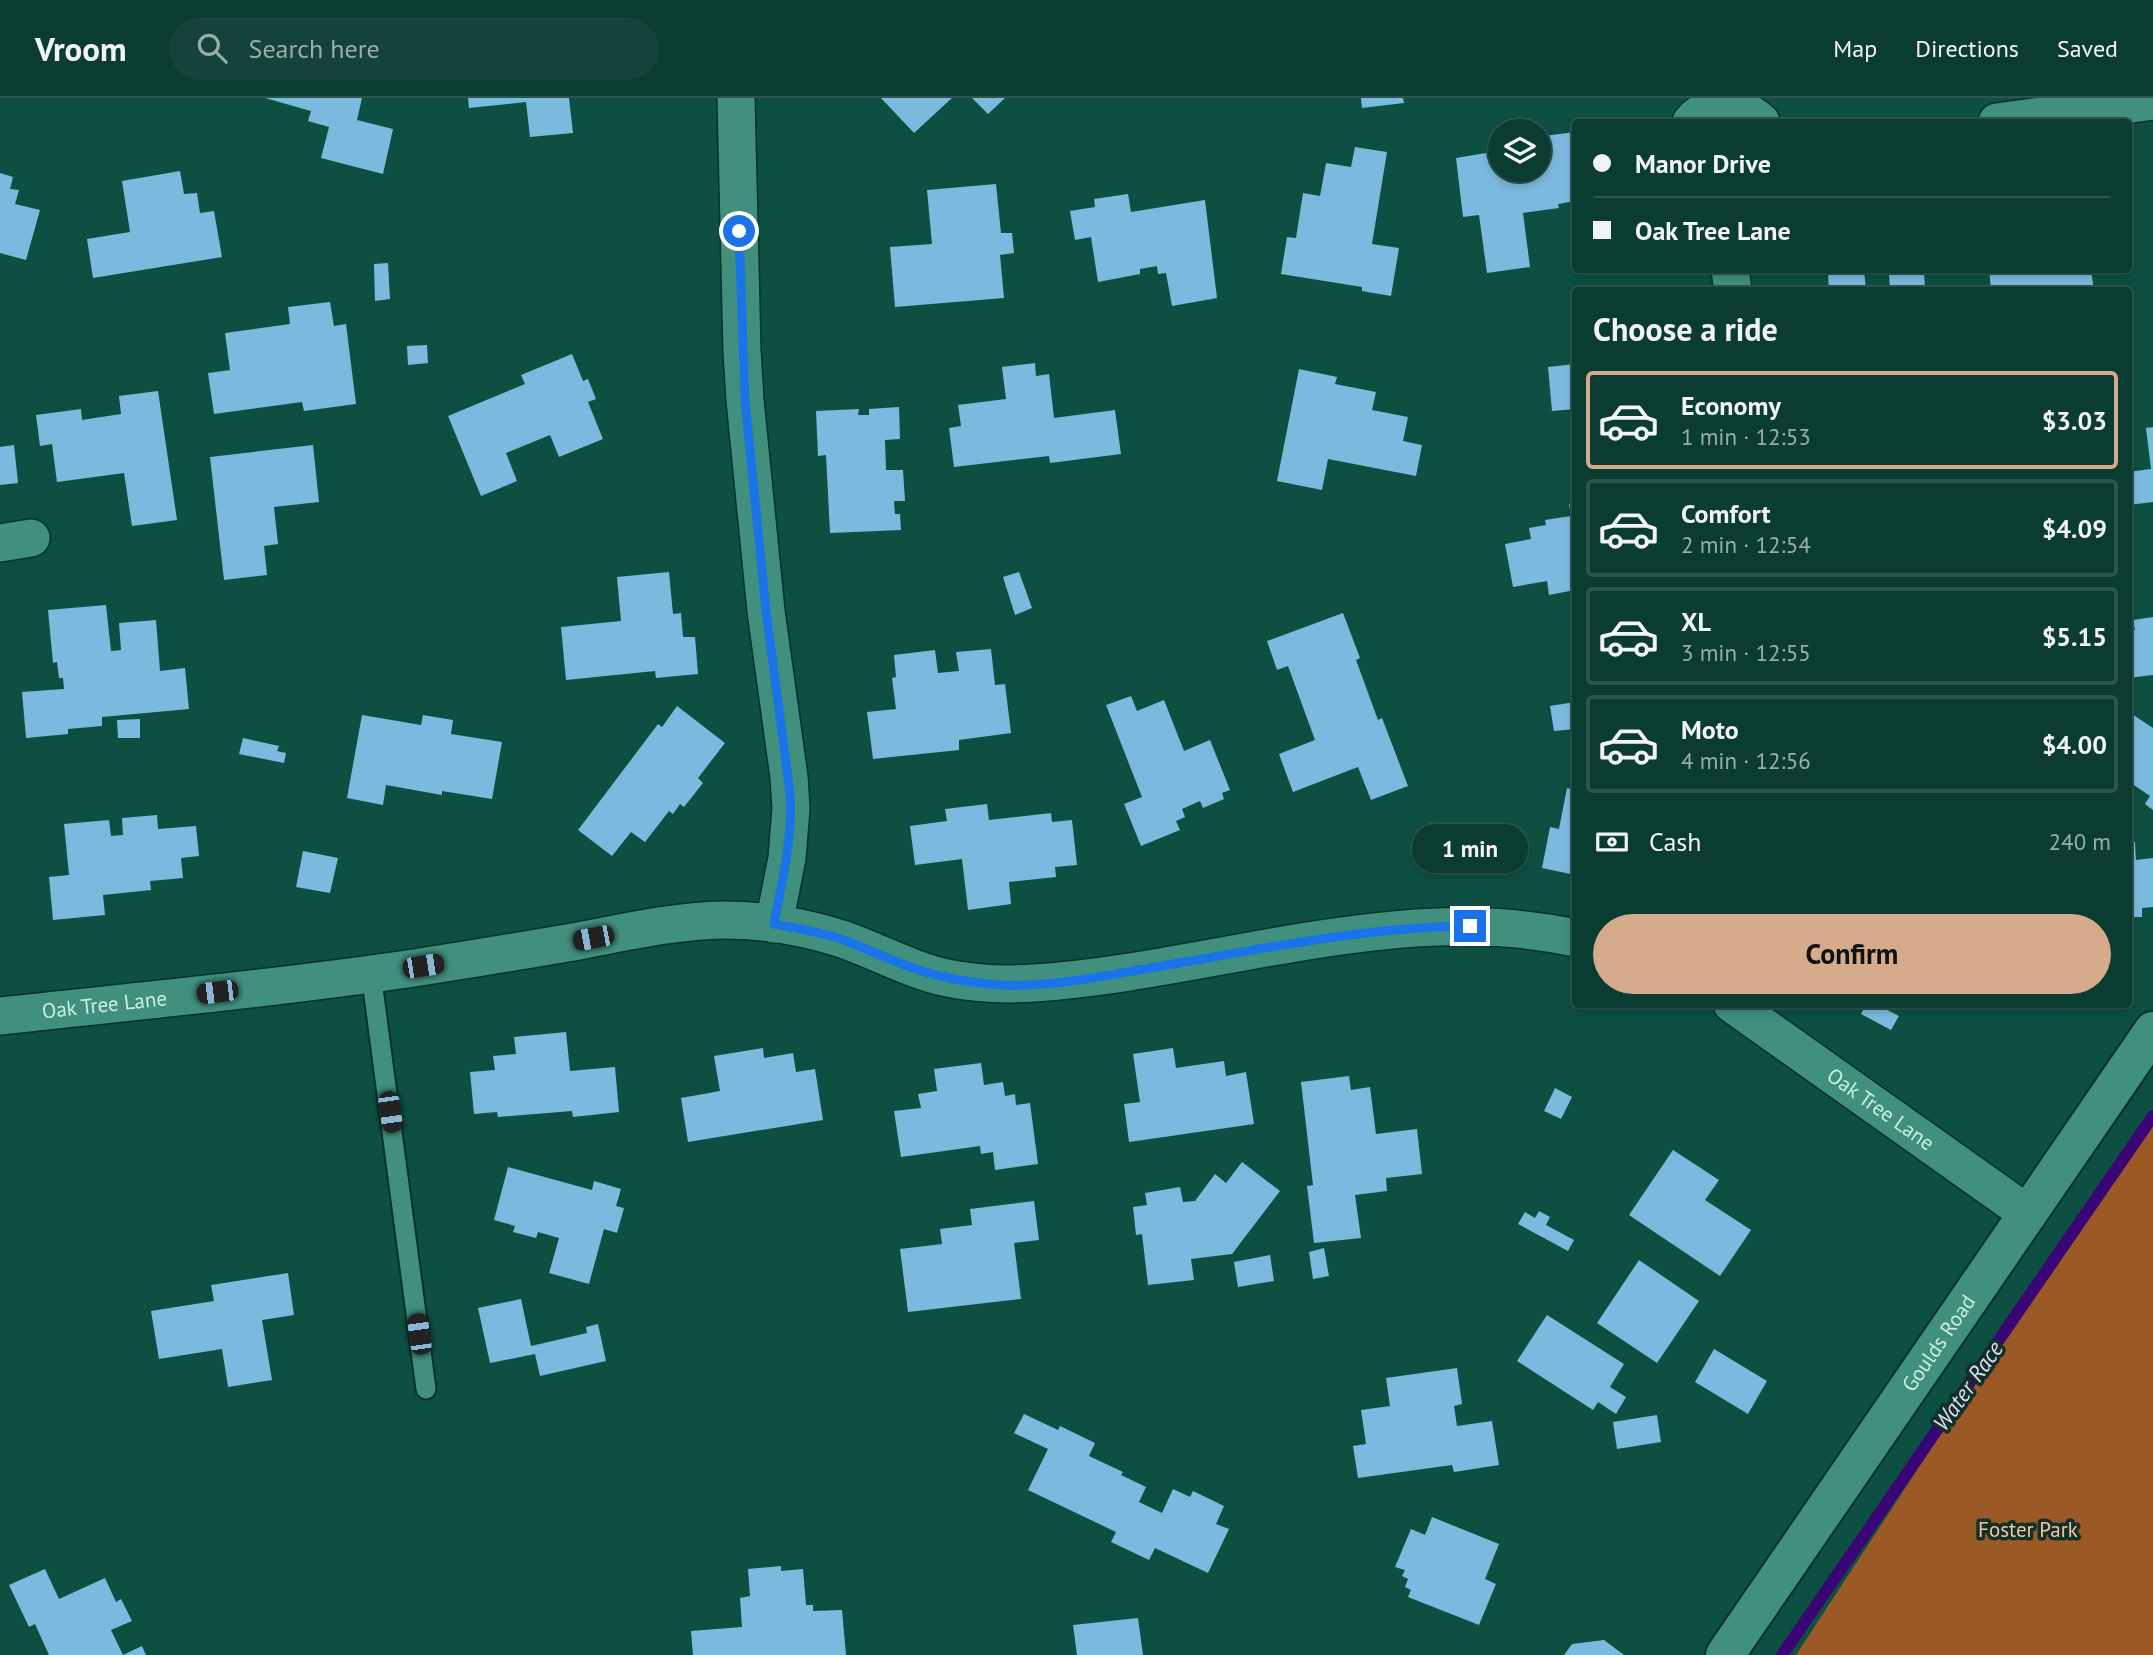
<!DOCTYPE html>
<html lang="en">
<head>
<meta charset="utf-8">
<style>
	:root { --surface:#0a3c32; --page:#13433a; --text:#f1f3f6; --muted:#99adac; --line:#2a564d; --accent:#d6ab8b }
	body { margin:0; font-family:"PT Sans",sans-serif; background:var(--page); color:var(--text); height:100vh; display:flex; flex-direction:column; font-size:26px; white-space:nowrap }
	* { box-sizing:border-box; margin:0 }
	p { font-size:23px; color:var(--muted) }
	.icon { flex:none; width:38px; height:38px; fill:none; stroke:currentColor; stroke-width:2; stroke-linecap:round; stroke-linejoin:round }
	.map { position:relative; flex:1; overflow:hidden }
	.sheet { position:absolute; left:1572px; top:189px; width:560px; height:721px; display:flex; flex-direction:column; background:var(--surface); border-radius:7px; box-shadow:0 4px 10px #0003,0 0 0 2px var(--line) }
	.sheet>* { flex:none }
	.hud { position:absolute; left:1572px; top:21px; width:560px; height:154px; border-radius:7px; box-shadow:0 4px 10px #0003,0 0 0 2px var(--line); display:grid; align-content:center; height:154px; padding:0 21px; background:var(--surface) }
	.fabs { position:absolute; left:1488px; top:21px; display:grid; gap:14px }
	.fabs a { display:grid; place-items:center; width:63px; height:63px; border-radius:50%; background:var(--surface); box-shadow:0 4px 10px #0003,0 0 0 2px var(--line); font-size:35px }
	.end { position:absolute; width:32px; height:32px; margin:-16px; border:9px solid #1a73e8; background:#fff; box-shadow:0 0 0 4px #fff }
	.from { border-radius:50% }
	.bubble { position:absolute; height:49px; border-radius:24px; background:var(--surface); box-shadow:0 4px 10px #0003,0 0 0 2px var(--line); font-size:23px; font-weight:800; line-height:49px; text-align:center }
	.car { position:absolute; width:21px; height:42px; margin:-21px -10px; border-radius:9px; box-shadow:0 0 5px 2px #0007; background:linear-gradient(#222 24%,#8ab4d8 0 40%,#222 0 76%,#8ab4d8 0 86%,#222 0) }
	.hud b { display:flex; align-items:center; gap:24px; height:66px; font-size:26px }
	.hud b+b { border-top:2px solid var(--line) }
	.hud i { width:18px; height:18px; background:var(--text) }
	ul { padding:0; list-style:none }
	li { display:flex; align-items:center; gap:21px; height:98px; margin:0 14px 10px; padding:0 7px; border:4px solid var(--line); border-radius:7px }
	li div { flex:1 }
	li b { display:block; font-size:26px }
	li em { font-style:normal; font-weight:800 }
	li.current { border-color:var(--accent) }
	li>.icon { width:63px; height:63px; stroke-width:1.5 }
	h2 { padding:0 21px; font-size:32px; line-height:84px }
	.pay { display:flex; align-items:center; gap:18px; height:77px; padding:0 21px; font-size:26px }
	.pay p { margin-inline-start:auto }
	.primary-button { display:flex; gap:14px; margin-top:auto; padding:14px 21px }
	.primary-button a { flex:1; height:80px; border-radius:42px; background:var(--accent); color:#111; font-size:28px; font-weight:800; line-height:80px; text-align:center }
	header { display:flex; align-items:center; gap:42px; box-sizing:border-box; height:98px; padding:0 35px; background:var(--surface); border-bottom:2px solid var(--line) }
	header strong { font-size:33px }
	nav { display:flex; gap:38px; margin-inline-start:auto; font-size:24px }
	.search { width:490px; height:63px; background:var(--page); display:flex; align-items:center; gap:18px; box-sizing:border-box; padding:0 24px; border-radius:38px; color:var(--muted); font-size:26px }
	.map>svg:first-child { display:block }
</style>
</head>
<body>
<header>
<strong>Vroom</strong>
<div class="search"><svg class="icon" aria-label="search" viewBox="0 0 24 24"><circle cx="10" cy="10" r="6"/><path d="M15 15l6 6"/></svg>Search here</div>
<nav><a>Map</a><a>Directions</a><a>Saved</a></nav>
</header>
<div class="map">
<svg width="2153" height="1557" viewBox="0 0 2153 1557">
	<rect width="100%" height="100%" fill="#0d5042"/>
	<path fill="#9b5925" d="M2153 1018V1557H1796L2061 1152Z"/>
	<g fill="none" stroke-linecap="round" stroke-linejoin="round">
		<path stroke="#3a0575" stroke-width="12" d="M1782 1557 2153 1018"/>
	</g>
	<path fill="#7bbadf" d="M265 0H362L357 22 393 31 383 76 321 60 329 29 308 23 311 13Z
		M468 0H569L573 35 530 39 526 4 469 10Z
		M881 0H952L914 35Z
		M972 0H1005L988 16Z
		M1361 0H1403L1404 5 1362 10Z
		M1575 34V103L1558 106 1559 110 1523 115 1530 169 1487 175 1479 117 1463 119 1456 60 1492 54 1490 45 1500 44V72H1538V44L1545 43 1544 38Z
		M1355 49 1387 54 1372 146 1399 150 1391 198 1362 193V189L1281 176 1287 139 1296 140 1303 95 1320 98 1326 65 1351 69Z
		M180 73 184 96 197 95 200 115 214 113 222 159 93 180 87 141 130 134 122 83Z
		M0 75 13 79 10 91 19 92 15 106 40 112 26 162 0 155Z
		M996 86 1001 135H1012L1014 155 1000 157 1004 200 895 209 890 149 932 146 927 92Z
		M1128 96 1131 114 1205 102 1217 200 1172 208 1166 175 1158 176 1157 168 1140 171V176L1098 184 1091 139 1075 142 1070 113 1095 109 1094 101Z
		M388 165 390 201 375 203 374 166Z
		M1864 172 1866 192H1829L1828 175Z
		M1989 172H2091L2094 192H2019V188L1991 191Z
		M1924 173 1925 191 1934 190 1935 192H1890L1889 175Z
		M330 204 334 228 346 226 356 306 304 313 302 304 214 316 208 275 230 272 225 235 290 226 288 209Z
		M427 247 428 265 408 267 407 248Z
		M572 256 583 283 588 281 596 301 588 304 603 341 559 359 550 337 506 355 517 383 481 398 448 318 525 286 521 277Z
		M1035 265 1036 278 1049 276 1054 320 1115 312 1121 356 1050 365 1049 358 954 369 949 330 961 328 958 307 1006 301 1002 269Z
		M1575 266V311L1552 313 1548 269Z
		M1299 271 1337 279 1335 286 1376 294 1372 312 1408 319 1403 343 1422 347 1416 378 1328 361 1322 392 1277 383Z
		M158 293 177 422 132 428 124 375 57 384 52 346 40 348 36 317 81 311 82 322 121 316 119 298Z
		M899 309 900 341 885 342 886 372H903L905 403H894L895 416H900L901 432 830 435 826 357 818 358 816 313 859 311 858 317H869V311Z
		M2153 329V404L2128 407V374L2151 371 2146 330Z
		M14 347 18 385 0 387V349Z
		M313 347 319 404 274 409 278 446 264 448 267 477 224 482 210 359Z
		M1575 405V492L1549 497 1547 483 1513 489 1505 446 1531 441 1529 430 1546 427 1545 422 1571 418 1569 406Z
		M669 474 673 516 681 515 683 539H695L698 576 656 580 655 573 566 582 561 529 621 523 617 479Z
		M1019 474 1032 510 1015 517 1003 479Z
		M106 507 111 553 121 552 119 525 156 522 160 573 185 570 189 611 102 619V628L68 631V636L26 640 22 594 64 591 63 580H59L57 564 53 565 48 512Z
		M1343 515 1360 560 1356 562 1378 622 1382 620 1408 688 1371 702 1358 669 1293 694 1279 656 1315 642 1288 568 1277 572 1267 543Z
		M2153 519V577L2128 580V533L2135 532 2133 522Z
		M991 551 995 587 1005 586 1011 635 959 642V652L873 661 867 614 896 611 892 580 896 579 894 557 935 552 938 575 959 573 956 554Z
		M1131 598 1137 613 1164 602 1184 653 1210 642 1230 692 1222 695 1224 701 1203 710 1200 703 1182 711 1185 719 1176 723 1180 732 1141 748 1124 706 1142 699 1106 607Z
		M1575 604V631L1554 633 1550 608Z
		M677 608 725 645 698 680 703 685 684 709 680 706 673 716 669 713 645 744 631 734 612 758 578 732 658 626 662 629Z
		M2129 614 2153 630V712L2145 706 2150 698 2128 683Z
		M362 617 421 627 423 617 453 622 451 636 502 644 492 701 442 693V697L386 687 383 707 347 700Z
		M140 621V640H118L117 622Z
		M243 640 279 648 277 653 286 655 284 665 239 656Z
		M1567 690 1575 692V777L1542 770 1550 729 1559 731Z
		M987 706 989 722 1051 715 1052 724 1072 722 1077 767 1055 769 1056 779 1009 784 1011 806 968 812 962 761 915 767 910 728 947 723 945 711Z
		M157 717 158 731 196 728 199 758 181 760 183 780 150 783 151 792 103 797 105 817 53 822 49 779 69 777 64 726 109 722 111 738 123 737 122 720Z
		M2128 744H2135L2136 762 2153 760V809L2142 810V819H2128Z
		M303 753 338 760 330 795 296 789Z
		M1866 906H1876L1899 918 1891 932 1861 916Z
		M566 934 570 973 615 969 619 1014 573 1019 572 1013 498 1019 497 1014 474 1016 470 974 495 972 493 958 516 956 514 939Z
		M763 950 764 960 793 955 796 974 815 971 823 1022 688 1044 681 1000 720 993 714 958Z
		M1173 950 1176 970 1224 963 1226 978 1246 974 1254 1026 1129 1044 1124 1006 1140 1004 1133 956Z
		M981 965 984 987 1003 984 1005 998 1015 996 1016 1007 1030 1005 1038 1066 995 1072 993 1054 981 1056 980 1048 901 1059 894 1013 921 1010 918 996 937 993 934 971Z
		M1349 978 1351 992 1370 989 1376 1036 1417 1031 1422 1076 1386 1080 1387 1093 1355 1097 1361 1140 1314 1145 1307 1088 1313 1087 1301 984Z
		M1555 990 1572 999 1561 1021 1544 1013Z
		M1673 1052 1719 1082 1705 1102 1751 1132 1720 1178 1629 1117Z
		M1242 1064 1280 1093 1232 1156 1191 1161 1194 1182 1148 1187 1142 1136 1136 1137 1133 1109 1147 1107 1145 1095 1180 1089 1183 1104 1195 1103 1215 1076 1226 1085Z
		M508 1069 592 1092 594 1083 621 1091 616 1108 624 1110 617 1135 604 1131 589 1186 549 1175 559 1140 538 1134 536 1140 513 1134 515 1128 494 1122Z
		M1034 1103 1039 1142 1014 1145 1021 1201 908 1214 900 1151 942 1146 940 1131 972 1127 970 1111Z
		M1539 1113 1550 1119 1546 1127 1574 1142 1568 1153 1518 1126 1525 1114 1535 1120Z
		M1324 1150 1329 1178 1313 1181 1309 1154Z
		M1270 1157 1274 1183 1238 1189 1234 1164Z
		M1639 1162 1699 1203 1657 1265 1597 1225Z
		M288 1175 294 1217 262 1222 272 1282 228 1289 222 1251 159 1261 151 1213 214 1203 211 1187Z
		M521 1201 531 1248 587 1235 586 1229 598 1226 606 1263 540 1278 535 1256 490 1265 478 1210Z
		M1547 1217 1624 1266 1610 1289 1626 1299 1616 1316 1598 1304 1593 1312 1517 1263Z
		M1714 1251 1767 1283 1748 1316 1695 1284Z
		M1457 1270 1462 1306 1454 1308 1457 1328 1492 1323 1499 1367 1454 1374 1452 1367 1358 1380 1353 1348 1366 1346 1361 1312 1390 1308 1386 1280Z
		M1024 1316 1058 1332 1060 1328 1095 1345 1089 1358 1123 1374 1121 1377 1146 1389 1139 1404 1162 1415 1173 1391 1190 1399 1193 1393 1224 1408 1216 1426 1229 1431 1208 1475 1155 1450 1149 1462 1111 1444 1116 1434 1028 1392 1048 1351 1014 1335Z
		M1657 1317 1661 1344 1617 1351 1613 1324Z
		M1432 1419 1499 1446 1485 1481 1496 1486 1479 1527 1408 1499 1411 1492 1405 1489 1408 1481 1402 1478 1405 1472 1395 1469 1411 1431 1425 1437Z
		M781 1468V1473L803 1471 806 1507H813V1513L842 1512 846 1557H693L691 1533 742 1529 740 1500 750 1498 748 1471Z
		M45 1471 59 1501 105 1480 116 1504 121 1501 132 1523 111 1532 123 1557 142 1548 146 1557H49L35 1526 29 1529 9 1487Z
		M1138 1520 1143 1557H1077L1073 1527Z
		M1604 1542 1624 1557H1564L1572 1546Z"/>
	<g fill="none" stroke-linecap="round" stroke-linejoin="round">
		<g stroke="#053229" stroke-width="23">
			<path id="service" d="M371 875 426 1291"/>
		</g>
		<g stroke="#053229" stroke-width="40">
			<g id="minor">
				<path d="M736 0 742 253 745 302 766 513 789 679 791 710 787 760 774 826"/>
				<path d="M1691 24C1710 1 1742 6 1761 24"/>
				<path d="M1997 24 2153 3"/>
				<path d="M1730 172 1733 192"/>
				<path d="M0 445 31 440"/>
				<path id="s1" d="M1732 906 2028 1116"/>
				<path id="s2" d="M0 918C138 903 277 890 414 870 467 862 520 853 573 844 622 835 672 823 723 822 763 822 805 829 842 841 877 853 910 872 947 880 976 886 1005 887 1035 885 1212 873 1398 801 1575 840"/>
			</g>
		</g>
		<g stroke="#053229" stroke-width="42">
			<g id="secondary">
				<path id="s3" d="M1725 1557 2153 933"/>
			</g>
		</g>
		<use href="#service" stroke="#41907e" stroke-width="19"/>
		<use href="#minor" stroke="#41907e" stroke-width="37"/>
		<use href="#secondary" stroke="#41907e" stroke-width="38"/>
	</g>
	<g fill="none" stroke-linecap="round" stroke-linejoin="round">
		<path stroke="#1a73e8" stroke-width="9" d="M739 133 745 302 766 513 790 695C793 740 782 783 774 826 796 830 819 834 841 841 863 849 883 859 905 867 936 879 969 885 1003 887 1051 889 1103 878 1150 870 1256 852 1363 829 1470 828"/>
	</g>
	<g text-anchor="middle" stroke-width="7" stroke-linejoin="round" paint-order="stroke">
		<g font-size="21" fill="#c9efe4" stroke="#0f3129">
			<text dy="7" stroke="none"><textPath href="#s2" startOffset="105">Oak Tree Lane</textPath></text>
			<text dy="7" stroke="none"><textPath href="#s1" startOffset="182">Oak Tree Lane</textPath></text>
			<text dy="7" stroke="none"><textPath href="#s3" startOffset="378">Goulds Road</textPath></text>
		</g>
		<g font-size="21" fill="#f9c4a1" stroke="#0f3129">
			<text x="2028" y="1439">Foster Park</text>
		</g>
		<g font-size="23" font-style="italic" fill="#e0daf6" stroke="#0f3129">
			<text transform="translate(1968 1288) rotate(-55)" y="8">Water Race</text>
		</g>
	</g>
</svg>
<div class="fabs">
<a><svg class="icon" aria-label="layers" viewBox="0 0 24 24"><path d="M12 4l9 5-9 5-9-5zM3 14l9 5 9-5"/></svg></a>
</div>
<i class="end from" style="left:739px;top:133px"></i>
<i class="end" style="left:1470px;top:828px"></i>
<div class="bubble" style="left:1412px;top:726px;width:116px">1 min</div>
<i class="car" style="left:593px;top:840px;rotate:259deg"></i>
<i class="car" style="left:423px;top:868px;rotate:81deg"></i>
<i class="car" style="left:217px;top:894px;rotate:263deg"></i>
<i class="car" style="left:390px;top:1014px;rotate:172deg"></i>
<i class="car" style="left:419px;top:1236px;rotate:352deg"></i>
<div class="hud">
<b><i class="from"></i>Manor Drive</b>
<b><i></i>Oak Tree Lane</b>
</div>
<section class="sheet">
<h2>Choose a ride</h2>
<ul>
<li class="current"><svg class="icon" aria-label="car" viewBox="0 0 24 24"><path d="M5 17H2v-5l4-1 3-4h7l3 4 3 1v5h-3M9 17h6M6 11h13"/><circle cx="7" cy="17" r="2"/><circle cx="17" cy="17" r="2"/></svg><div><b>Economy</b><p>1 min · 12:53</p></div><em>$3.03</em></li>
<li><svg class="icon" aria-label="car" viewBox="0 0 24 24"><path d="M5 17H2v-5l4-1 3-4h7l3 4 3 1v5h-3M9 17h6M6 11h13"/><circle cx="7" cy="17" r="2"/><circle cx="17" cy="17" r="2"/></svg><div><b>Comfort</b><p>2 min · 12:54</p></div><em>$4.09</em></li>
<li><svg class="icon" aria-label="car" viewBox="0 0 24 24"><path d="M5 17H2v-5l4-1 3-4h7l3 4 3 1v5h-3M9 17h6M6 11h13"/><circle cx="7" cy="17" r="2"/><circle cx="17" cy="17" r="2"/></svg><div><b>XL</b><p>3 min · 12:55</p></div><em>$5.15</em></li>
<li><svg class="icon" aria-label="car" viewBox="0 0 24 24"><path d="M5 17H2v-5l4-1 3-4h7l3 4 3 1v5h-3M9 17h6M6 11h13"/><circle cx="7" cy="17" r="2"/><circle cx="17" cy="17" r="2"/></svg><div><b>Moto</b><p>4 min · 12:56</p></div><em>$4.00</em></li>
</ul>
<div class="pay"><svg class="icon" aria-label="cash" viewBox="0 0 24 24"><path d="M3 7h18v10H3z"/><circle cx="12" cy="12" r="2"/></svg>Cash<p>240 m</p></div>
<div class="primary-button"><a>Confirm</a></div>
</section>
</div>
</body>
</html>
